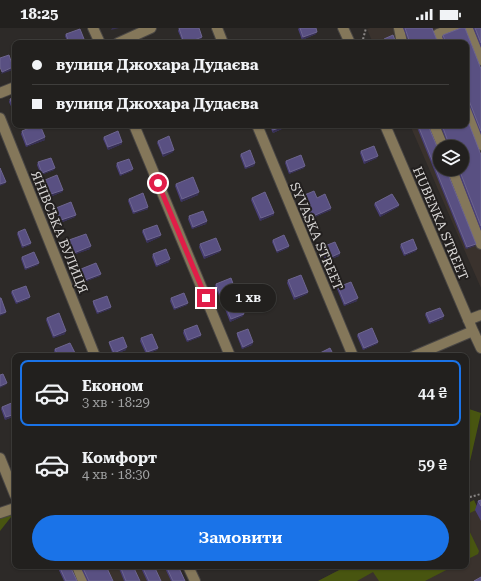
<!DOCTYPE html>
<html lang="uk">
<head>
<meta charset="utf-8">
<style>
	:root { --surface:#22201e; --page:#2a2827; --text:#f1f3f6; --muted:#a2a3a4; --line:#3f3e3c; --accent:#1a73e8 }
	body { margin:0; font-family:"Roboto Serif",serif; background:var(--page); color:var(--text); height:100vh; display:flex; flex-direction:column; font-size:15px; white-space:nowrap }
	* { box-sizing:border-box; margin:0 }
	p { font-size:13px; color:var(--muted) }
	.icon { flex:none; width:22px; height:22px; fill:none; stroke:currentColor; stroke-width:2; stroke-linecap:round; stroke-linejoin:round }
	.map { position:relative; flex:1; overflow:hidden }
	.sheet { position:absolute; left:12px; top:325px; width:457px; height:216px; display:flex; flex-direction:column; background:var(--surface); border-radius:8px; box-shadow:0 1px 3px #0004,0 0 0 1px var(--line) }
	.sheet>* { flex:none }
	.top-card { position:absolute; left:12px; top:12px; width:457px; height:88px; border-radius:8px; box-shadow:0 1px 3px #0004,0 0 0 1px var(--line); display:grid; align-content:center; height:88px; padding:0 20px; background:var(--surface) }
	.tools { position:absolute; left:433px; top:112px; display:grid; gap:8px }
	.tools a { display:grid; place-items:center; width:36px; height:36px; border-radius:50%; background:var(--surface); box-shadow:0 1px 3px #0004,0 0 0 1px var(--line); font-size:20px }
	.end { position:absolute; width:18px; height:18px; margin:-9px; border:5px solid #e11d48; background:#fff; box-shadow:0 0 0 2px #fff }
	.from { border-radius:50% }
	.bubble { position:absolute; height:28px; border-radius:14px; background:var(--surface); box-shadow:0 1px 3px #0004,0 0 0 1px var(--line); font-size:13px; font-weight:600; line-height:28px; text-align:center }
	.top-card b { display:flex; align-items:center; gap:14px; height:38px; font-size:15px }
	.top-card b+b { border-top:1px solid var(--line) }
	.top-card i { width:10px; height:10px; background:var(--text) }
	ul { padding:7px 0 0; list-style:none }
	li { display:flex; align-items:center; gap:12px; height:66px; margin:0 8px 6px; padding:0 12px; border:2px solid transparent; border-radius:8px }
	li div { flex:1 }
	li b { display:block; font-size:15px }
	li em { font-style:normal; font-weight:600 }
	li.current { border-color:var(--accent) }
	li>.icon { width:36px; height:36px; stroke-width:1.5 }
	.button { display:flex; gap:8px; margin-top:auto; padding:8px 20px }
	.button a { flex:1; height:46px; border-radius:24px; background:var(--accent); color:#fff; font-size:16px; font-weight:600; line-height:46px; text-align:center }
	.status { display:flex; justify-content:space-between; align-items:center; height:28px; padding:0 20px; background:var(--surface); direction:ltr }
	.status svg { height:11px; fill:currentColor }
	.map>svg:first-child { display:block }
</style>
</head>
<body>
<div class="status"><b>18:25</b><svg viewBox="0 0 49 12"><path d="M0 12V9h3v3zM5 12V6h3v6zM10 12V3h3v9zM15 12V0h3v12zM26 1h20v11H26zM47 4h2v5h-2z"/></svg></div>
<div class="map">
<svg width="481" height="553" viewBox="0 0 481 553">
	<rect width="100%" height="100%" fill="#2d2a28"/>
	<path fill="#3a322d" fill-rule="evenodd" d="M370 0H481V260L410 97H466V15H373L367 1ZM440 119H462V141H440Z
		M474 472 478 481 481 479V553H318L347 538H466V476Z
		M57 538H176L183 553H64Z"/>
	<path fill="#485510" d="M466 380 481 385 466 451Z
		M474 472 478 481 466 487V476Z
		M15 484 0 503V485Z
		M466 496 479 523 478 526 466 532Z
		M347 538H454L425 553H379L373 544 357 553H318Z"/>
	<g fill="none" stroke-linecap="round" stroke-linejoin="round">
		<g stroke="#494644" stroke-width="12">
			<path id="minor" d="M93 0 100 15
				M217 0 223 15
				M343 0 350 15
				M399 0 402 15
				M468 0 481 32
				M118 15 151 0
				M442 15 438 6 454 0
				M0 65 15 59
				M466 78 481 117
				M0 90 95 328
				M134 97 230 328
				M257 97 353 328
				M385 97 473 303
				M434 97 443 119
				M452 141 481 216
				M468 292 481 287
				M414 328 473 303 481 320
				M0 430 15 467
				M0 485 15 480
				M77 538 83 553
				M188 538 195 553"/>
		</g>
		<path stroke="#898685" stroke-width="2" stroke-dasharray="2 2" stroke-linecap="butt" d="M362 15 366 0
			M466 470 481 466"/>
		<use href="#minor" stroke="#84775a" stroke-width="10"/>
	</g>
	<path fill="#493f77" d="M179 0 201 12 192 15H183L178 3Z
		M299 0H316V6L302 12 298 1Z
		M403 0H432L438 15H409Z
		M461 0H465L481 41V107L466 69V15H445L442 9 443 7Z
		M473 0H481V20Z
		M66 6 83 13 79 15H68L65 8Z
		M15 69V87L9 74 10 71Z
		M269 97H284V100L273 105Z
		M416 97H428L475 218 466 221Z
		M440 97H466L481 127V203L457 141H462V119H449Z
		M22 103 45 112 26 119 21 106Z
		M104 109 122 116 108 122 103 111Z
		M158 113 173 124 163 129 157 115Z
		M361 123 377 130 364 136 360 125Z
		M241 126 255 135 254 138 245 141 240 128Z
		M286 133 304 140 289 146 285 135Z
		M38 134 54 142 41 147 37 137Z
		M117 135 132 143 120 148 116 138Z
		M45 152 63 162 62 164 50 169 44 154Z
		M176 156 198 167 181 174 175 158Z
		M302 168 317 170 331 182 310 191 301 170Z
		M252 170 274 185V187L260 193 251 172Z
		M129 171 148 179V181L133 186 128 173Z
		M375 175 399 177 398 179 380 189 374 177Z
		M56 180 75 189 60 195 56 183Z
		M189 188 207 193 206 196 192 201 188 191Z
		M143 202 160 209 147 215 142 204Z
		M18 204 31 215 30 217 22 220 17 206Z
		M69 212 90 221 73 227 68 215Z
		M273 212 289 218 288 220 277 225 272 214Z
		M200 216 220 224 204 231 199 219Z
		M401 216 416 223 404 228 400 219Z
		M322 219 340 225 339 228 326 233 321 222Z
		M153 226 169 234 156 239 152 229Z
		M22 229 38 237 25 242 21 231Z
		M81 241 100 248 84 254 80 244Z
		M288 252 308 264 307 266 294 272 287 255Z
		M216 256 237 267 236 269 222 275 215 258Z
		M338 259 357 273 344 278 337 261Z
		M12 263 29 271 16 276 11 265Z
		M171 270 187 277 174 282 170 273Z
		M93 273 111 279 110 281 97 286 93 276Z
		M226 279 243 288 230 294 225 281Z
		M426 285 443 291 429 296 425 287Z
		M47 290 65 306 53 310 46 292Z
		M184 302 201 307 200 309 187 314 183 305Z
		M237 305 253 314 252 317 242 321 237 308Z
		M358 306 378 314 377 316 363 322 357 308Z
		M141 310 158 320 157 322 146 326 140 313Z
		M109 314 126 322 113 327 109 316Z
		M55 321 74 328H56L54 323Z
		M15 376V388L5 392 1 381 2 379Z
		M14 410H15V417L13 412Z
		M481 472V493L475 482 478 473Z
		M57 538H70L77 553H64Z
		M80 538H106L113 553H87Z
		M118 538H133L140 553H124Z
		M140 538H154L161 553H147Z
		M164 538H178L185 553H171Z"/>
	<path fill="#373053" d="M112 0H119L111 2Z
		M317 4 316 6 302 12 303 9Z
		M202 9 201 12 192 15H187Z
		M84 11 83 13 79 15H74Z
		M13 39V42L1 46 2 44Z
		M285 98 284 100 273 105V102Z
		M45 109V112L26 119 27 117Z
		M122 114V116L108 122V119Z
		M174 122 173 124 163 129V126Z
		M378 128 377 130 364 136 365 133Z
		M255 135 254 138 245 141 246 139Z
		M305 138 304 140 289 146 290 144Z
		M55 140 54 142 41 147 42 145Z
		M133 141 132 143 120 148 121 146Z
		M6 154 5 156 0 158V156Z
		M63 162 62 164 50 169 51 166Z
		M199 164 198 167 181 174 182 171Z
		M399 177 398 179 380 189 381 186Z
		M148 179V181L133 186 134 184Z
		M331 180V182L310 191 311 189Z
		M274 185V187L260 193 261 190Z
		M76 187 75 189 60 195 61 192Z
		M207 193 206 196 192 201 193 199Z
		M161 207 160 209 147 215V212Z
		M31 215 30 217 22 220 23 218Z
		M476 216 475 218 466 221 467 219Z
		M91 218 90 221 73 227 74 225Z
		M289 218 288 220 277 225V223Z
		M417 221 416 223 404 228 405 226Z
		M221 222 220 224 204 231 205 228Z
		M340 225 339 228 326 233 327 231Z
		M170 231 169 234 156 239 157 237Z
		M39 235 38 237 25 242 26 240Z
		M101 246 100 248 84 254 85 252Z
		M308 264 307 266 294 272 295 269Z
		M237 267 236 269 222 275 223 272Z
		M30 269 29 271 16 276 17 274Z
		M358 270 357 273 344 278 345 276Z
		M188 275 187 277 174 282 175 280Z
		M111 279 110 281 97 286 98 284Z
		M6 284 5 286 0 288V286Z
		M244 286 243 288 230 294 231 291Z
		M444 288 443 291 429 296 430 294Z
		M66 303 65 306 53 310 54 308Z
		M201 307 200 309 187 314 188 312Z
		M253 314 252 317 242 321 243 319Z
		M378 314 377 316 363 322 364 320Z
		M127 319 126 322 113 327 114 325Z
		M158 320 157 322 146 326 147 324Z
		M75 325 74 328H68Z
		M7 355 6 357 0 360V358Z
		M15 386V388L5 392 6 389Z"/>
	<path fill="#595082" stroke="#6d658f" d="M179 0H199L202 9 187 15H184Z
		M300 0H316L317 4 303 9Z
		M405 0H432L438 15H410Z
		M461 0H465L481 41V103L466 65V15H446L443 7Z
		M475 0H481V15Z
		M80 1 84 11 74 15H69L66 6Z
		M393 7 396 15H385L384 11Z
		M9 27 13 39 2 44 0 39V30Z
		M15 69V83L10 71Z
		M466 88 481 127V198L459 141H462V119H450L442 97H466Z
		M37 97H40L45 109 27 117 22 103Z
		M271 97H284L285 98 273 102Z
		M418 97H428L440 126V141H446L476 216 467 219Z
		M118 103 122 114 108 119 104 109Z
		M169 108 174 122 163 126 158 113Z
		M374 118 378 128 365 133 361 123Z
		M250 122 255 135 246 139 241 126Z
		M301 127 305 138 290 144 286 133Z
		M51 130 55 140 42 145 38 134Z
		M129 131 133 141 121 146 117 135Z
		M0 140 6 154 0 156Z
		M57 147 63 162 51 166 45 152Z
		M193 149 199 164 182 171 176 156Z
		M314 163 317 170 325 166 331 180 311 189 302 168Z
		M265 164 274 185 261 190 252 170Z
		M143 165 148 179 134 184 129 171Z
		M392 166 399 177 381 186 375 175Z
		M71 174 76 187 61 192 56 180Z
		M203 183 207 193 193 199 189 188Z
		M157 197 161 207 147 212 143 202Z
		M25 201 31 215 23 218 18 204Z
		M86 206 91 218 74 225 69 212Z
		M284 207 289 218 277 223 273 212Z
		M216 210 221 222 205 228 200 216Z
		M413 211 417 221 405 226 401 216Z
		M335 214 340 225 327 231 322 219Z
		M166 221 170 231 157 237 153 226Z
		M34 224 39 235 26 240 22 229Z
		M96 235 101 246 85 252 81 241Z
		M301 247 308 264 295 269 288 252Z
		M231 250 237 267 223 272 216 256Z
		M351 254 358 270 345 276 338 259Z
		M26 258 30 269 17 274 12 263Z
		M184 265 188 275 175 280 171 270Z
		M107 268 111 279 98 284 93 273Z
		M0 270H1L6 284 0 286Z
		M239 273 244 286 231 291 226 279Z
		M440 280 444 288 430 294 426 285Z
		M59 285 66 303 54 308 47 290Z
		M197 297 201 307 188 312 184 302Z
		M372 300 378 314 364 320 358 306Z
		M248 301 253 314 243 319 237 305Z
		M152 306 158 320 147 324 141 310Z
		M123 309 127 319 114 325 109 314Z
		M70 315 75 325 68 328H58L55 321Z
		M330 320 334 328H319L318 326Z
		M3 346 7 355 0 358V347Z
		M14 374 15 386 6 389 2 379Z
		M481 472V478L478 473Z
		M59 538H70L77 553H66Z
		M82 538H106L113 553H89Z
		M120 538H133L140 553H126Z
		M142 538H154L161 553H149Z
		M166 538H178L185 553H173Z
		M481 549V553H474Z"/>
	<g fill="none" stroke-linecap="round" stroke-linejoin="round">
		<path stroke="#e11d48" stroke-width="5" d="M158 155 206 270"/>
	</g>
	<g text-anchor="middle" stroke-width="4" stroke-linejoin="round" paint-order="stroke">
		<g font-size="13" fill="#dad8d7" stroke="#23201f">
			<text transform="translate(441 195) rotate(67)" y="5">HUBENKA STREET</text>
			<text transform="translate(60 204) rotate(68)" y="5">ЯНІВСЬКА ВУЛИЦЯ</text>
			<text transform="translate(317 208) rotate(67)" y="5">SYVASKA STREET</text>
		</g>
	</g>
</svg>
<div class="tools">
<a><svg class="icon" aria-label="layers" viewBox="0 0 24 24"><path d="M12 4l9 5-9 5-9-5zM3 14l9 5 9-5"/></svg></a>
</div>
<i class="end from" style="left:158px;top:155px"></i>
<i class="end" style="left:206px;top:270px"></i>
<div class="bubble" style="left:220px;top:256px;width:56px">1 хв</div>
<div class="top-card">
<b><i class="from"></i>вулиця Джохара Дудаєва</b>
<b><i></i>вулиця Джохара Дудаєва</b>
</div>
<section class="sheet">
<ul>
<li class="current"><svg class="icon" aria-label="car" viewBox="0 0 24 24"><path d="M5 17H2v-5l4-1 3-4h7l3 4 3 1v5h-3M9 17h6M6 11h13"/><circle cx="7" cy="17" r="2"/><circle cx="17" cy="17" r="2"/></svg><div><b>Економ</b><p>3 хв · 18:29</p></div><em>44 ₴</em></li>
<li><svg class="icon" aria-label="car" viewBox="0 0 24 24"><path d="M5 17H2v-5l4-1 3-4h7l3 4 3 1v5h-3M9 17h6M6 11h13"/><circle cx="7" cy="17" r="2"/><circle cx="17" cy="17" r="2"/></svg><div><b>Комфорт</b><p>4 хв · 18:30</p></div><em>59 ₴</em></li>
</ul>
<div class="button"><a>Замовити</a></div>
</section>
</div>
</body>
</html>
